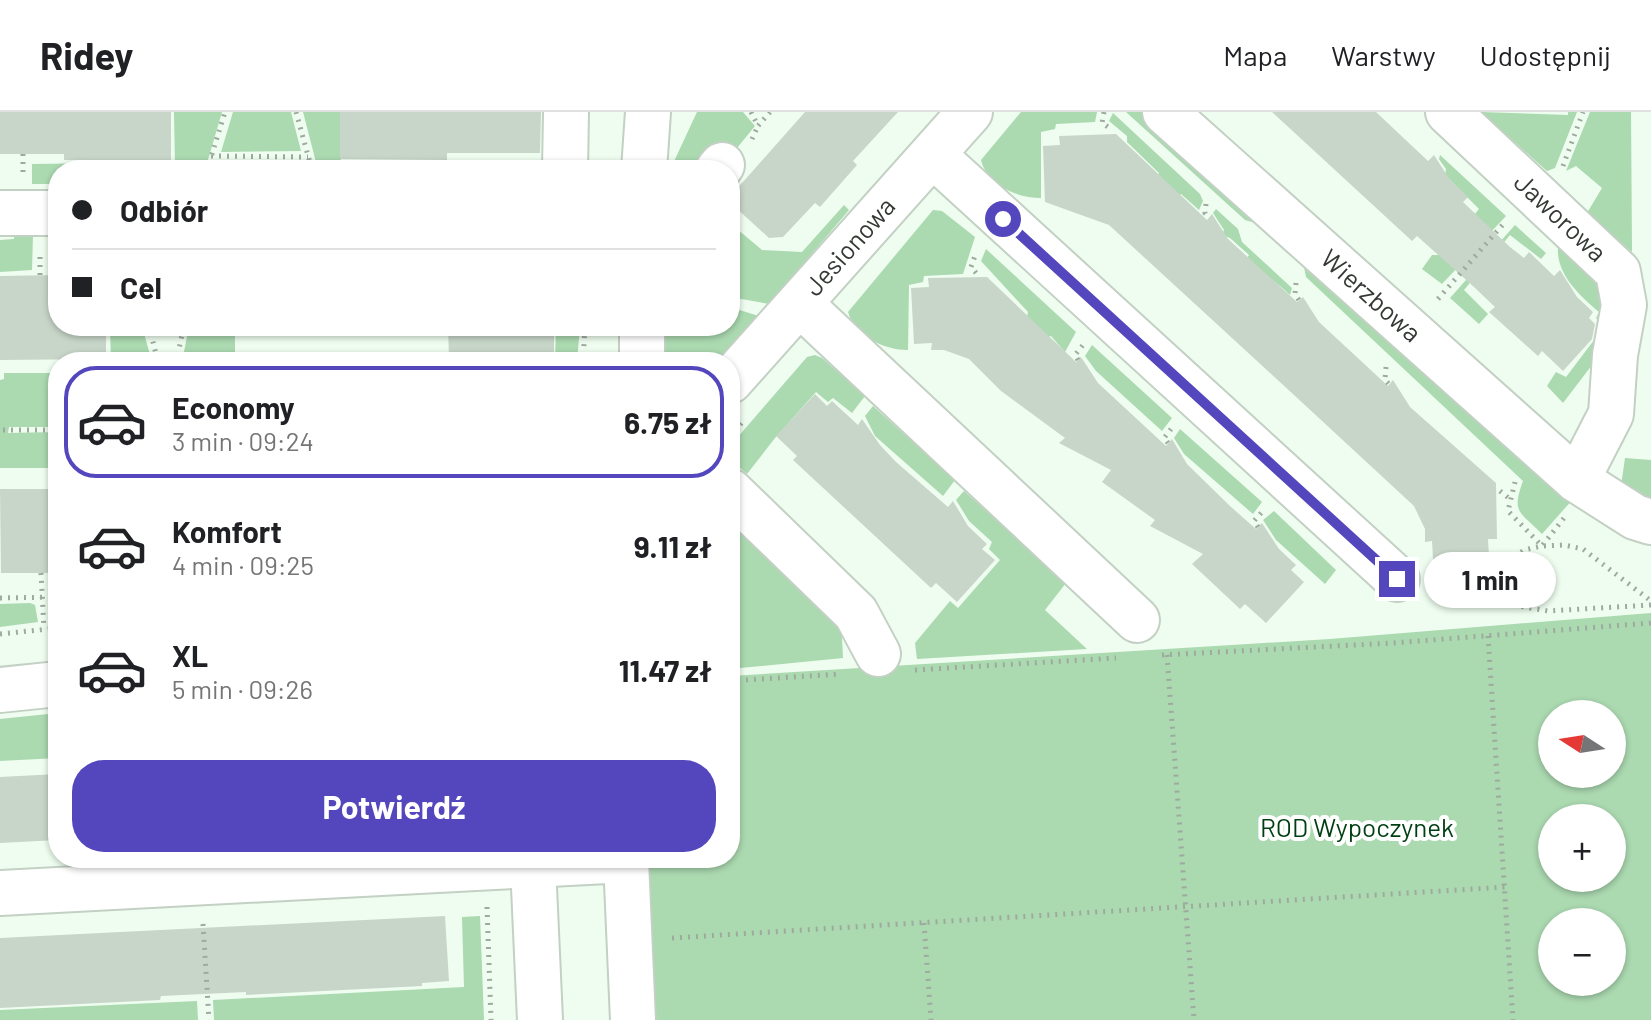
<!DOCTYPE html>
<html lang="pl">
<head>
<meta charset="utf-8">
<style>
	:root { --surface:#fff; --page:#f2f2f2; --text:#202124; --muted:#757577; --line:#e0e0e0; --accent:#5447be }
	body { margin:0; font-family:Barlow,sans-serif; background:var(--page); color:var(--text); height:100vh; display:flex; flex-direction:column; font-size:30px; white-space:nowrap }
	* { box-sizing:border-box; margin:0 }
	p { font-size:26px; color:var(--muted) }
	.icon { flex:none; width:44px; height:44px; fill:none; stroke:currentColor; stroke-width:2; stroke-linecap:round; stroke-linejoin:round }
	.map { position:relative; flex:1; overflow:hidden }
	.side { position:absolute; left:48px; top:240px; width:692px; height:516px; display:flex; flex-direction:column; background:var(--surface); border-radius:32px; box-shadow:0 2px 6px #0004 }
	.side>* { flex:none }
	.banner { position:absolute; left:48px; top:48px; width:692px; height:176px; border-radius:32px; box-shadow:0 2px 6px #0004; display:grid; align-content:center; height:176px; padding:0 24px; background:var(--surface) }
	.needle { width:52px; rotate:282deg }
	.tools { position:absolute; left:1538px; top:588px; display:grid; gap:16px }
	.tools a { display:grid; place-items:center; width:88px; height:88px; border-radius:50%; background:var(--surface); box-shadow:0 2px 6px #0004; font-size:40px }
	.end { position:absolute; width:36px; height:36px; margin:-18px; border:10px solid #5447be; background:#fff; box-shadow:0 0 0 4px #fff }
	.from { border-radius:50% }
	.bubble { position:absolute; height:56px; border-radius:28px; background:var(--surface); box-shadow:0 2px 6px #0004; font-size:26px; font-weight:700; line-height:56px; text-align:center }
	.banner b { display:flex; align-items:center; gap:28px; height:76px; font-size:30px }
	.banner b+b { border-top:2px solid var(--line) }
	.banner i { width:20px; height:20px; background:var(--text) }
	ul { padding:14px 0 0; list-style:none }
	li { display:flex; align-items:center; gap:24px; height:112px; margin:0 16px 12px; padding:0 8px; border:4px solid transparent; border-radius:32px }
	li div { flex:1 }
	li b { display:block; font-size:30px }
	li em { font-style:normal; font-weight:700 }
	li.active { border-color:var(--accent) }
	li>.icon { width:72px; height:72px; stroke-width:1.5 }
	.cta { display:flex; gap:16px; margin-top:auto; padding:16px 24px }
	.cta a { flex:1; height:92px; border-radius:32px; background:var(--accent); color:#fff; font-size:32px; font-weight:700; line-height:92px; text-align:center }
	header { display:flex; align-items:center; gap:48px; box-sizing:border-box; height:112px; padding:0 40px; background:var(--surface); border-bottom:2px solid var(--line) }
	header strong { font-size:38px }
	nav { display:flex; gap:44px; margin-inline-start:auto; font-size:28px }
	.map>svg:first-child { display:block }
</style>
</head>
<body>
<header>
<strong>Ridey</strong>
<nav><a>Mapa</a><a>Warstwy</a><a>Udostępnij</a></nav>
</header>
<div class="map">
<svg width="1651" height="908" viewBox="0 0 1651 908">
	<rect width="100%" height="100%" fill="#eefdef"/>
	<path fill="#abd9b0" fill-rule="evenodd" d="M174 0H222L205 58H124L123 53 175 54Z
		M233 0H291L301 39 221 40Z
		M303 0H340L341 58H318Z
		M697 0H743L755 14 737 36 730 57 670 58Z
		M1021 0H1097L1095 10 1056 12 1055 17 1041 20V86C1017 86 987 73 981 48Z
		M1126 0H1148L1282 122 1277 130 1255 111 1245 108Z
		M1481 0 1568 3V0H1577L1555 56 1547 59Z
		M1590 0H1631L1632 140 1587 101 1602 76 1576 54 1566 59Z
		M1113 1 1200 82 1203 89 1199 98 1181 82 1178 84 1157 66 1159 61 1127 30V24L1109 9Z
		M1440 43 1506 104 1442 172 1422 157 1432 143H1441L1479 97 1445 63 1446 57 1439 47Z
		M106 51V58H58V72H32V52Z
		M844 93 849 98 769 192 730 185V111L762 138 802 140Z
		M1216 97 1238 117 1242 130 1292 176 1290 183C1275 168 1261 161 1246 148L1249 143 1230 126 1222 123 1224 118 1213 101Z
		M933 98 942 99 975 125 963 162 924 164 923 170 909 173 908 238C885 238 855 225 848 200Z
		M1515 113 1546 141 1541 147 1510 123 1464 178 1488 202 1479 212 1450 186Z
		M14 122 33 123 32 158 0 160V128L14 127Z
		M1558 135 1612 183 1605 236 1563 291 1547 274 1556 260 1566 265 1604 215 1596 206 1599 200C1579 183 1556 162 1558 135Z
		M986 137 1076 220 1065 240 1051 224 1045 226 1026 209 1028 200 981 149Z
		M1286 137 1574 386 1542 422C1520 399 1511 402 1523 369L1306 165 1304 155Z
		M730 195 762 205 718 250H664L659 214H730Z
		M110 214H142L152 250H111Z
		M189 214H235V250H182Z
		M556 214H580L577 250H485L555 249Z
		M1092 233 1172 306 1162 319 1096 259 1085 244Z
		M815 243 822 246 865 284 852 301 833 286 828 290 816 280 775 326 747 362 730 347V334L807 245Z
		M4 261H58V315H9L8 321 58 320V356H0V268L4 267Z
		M873 294 955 368 943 384 875 324 865 304Z
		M1180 317 1262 390 1253 402 1184 342 1174 326Z
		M1625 346 1651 348V392L1620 381Z
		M964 379 1066 471 1045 498 1087 537 917 547 915 531 950 489 958 496 1000 448 989 437 992 430 969 409 956 388Z
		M1274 399 1336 458 1325 472 1276 428 1263 408Z
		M730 406 841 508 843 546 730 557Z
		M30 491 35 493 38 510 0 515V492Z
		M1651 501V908H656L647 746H730V564L1330 527ZM1552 602H1612V662H1552ZM1552 706H1612V766H1552ZM1552 810H1612V870H1552Z
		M58 601V646L0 649V607Z
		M480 804 484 908H214L213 888 464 875 462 805Z
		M197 889 198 908H0V898Z"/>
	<path fill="#c8d6c9" d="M0 0H171V48H64V42H0Z
		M340 0H541L540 41H447V48L340 47Z
		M805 0H898L853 49 857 53 820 95 815 91 783 125 769 126 734 94V80Z
		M1272 0H1376L1428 49 1434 43 1450 68 1468 85 1463 90 1510 135 1524 146 1529 140 1554 164 1560 158 1577 185 1593 200 1589 206 1595 212 1592 227 1563 259 1542 239 1538 244 1489 200 1495 195 1474 175 1417 124 1412 129Z
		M1116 22 1207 108 1212 102 1228 127 1297 190 1303 185 1319 210 1388 274 1393 268 1410 295 1496 371 1497 427H1488L1489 445 1433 447 1432 429 1425 430V417L1414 394 1281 271 1109 113 1045 90 1043 34 1060 33 1059 24Z
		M58 163V214H106V247L0 248V164Z
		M987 165 1076 250 1081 245 1098 271 1166 334 1172 327 1187 352 1230 394 1256 417 1262 411 1279 437 1296 453 1291 458 1304 470 1266 511 1245 492 1240 497 1192 452 1203 442 1150 414 1155 408 1102 370 1111 358 1059 331 1065 326 1001 279 969 247 944 238H931L932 231 914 232 911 176 929 175 928 166Z
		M448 214H554V246H449Z
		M815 282 827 294 832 289 858 313 862 307 880 333 896 350 948 395 953 389 968 414 987 432 982 437 995 448 957 490 936 471 931 476 793 348 797 344 776 324Z
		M0 377H58V461H1Z
		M58 662V728L0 731V665Z
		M445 804 449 869 422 871V874L246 883V880L161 884 160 888 0 896V826Z"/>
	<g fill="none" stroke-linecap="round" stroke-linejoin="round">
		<g stroke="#c3d0c4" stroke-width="48">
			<g id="minor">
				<path id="s1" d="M1165 0 1577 368 1635 405 1651 410"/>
				<path id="s2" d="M1448 0 1618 160 1624 193 1615 243 1611 302 1577 368"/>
				<path d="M933 43 1397 467"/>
				<path d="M565 58 566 0"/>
				<path d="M644 58 648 0"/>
				<path d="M718 58 722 53"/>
				<path d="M0 101H58"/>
				<path d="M800 192 1137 508"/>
				<path d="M642 214V250"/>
				<path id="s3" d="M730 269 970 0"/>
				<path d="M730 379 856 501 878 542"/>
				<path d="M0 578 58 572"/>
				<path d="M533 753 540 908"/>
				<path d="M0 781 626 748 633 908"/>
			</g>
		</g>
		<path stroke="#9faa9f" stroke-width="5" stroke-dasharray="2 6" stroke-linecap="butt" d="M296 0 312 58
			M751 0 758 14 770 0
			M1104 0 1102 11 1108 15
			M752 27 758 14
			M23 42V61
			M211 44 308 45
			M110 48V58
			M1563 54 1583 0
			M207 58 225 0
			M1206 92 1205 101 1209 105
			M976 161 971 155 976 141
			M40 163V140
			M1296 171 1295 182 1299 188
			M1438 187 1505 110
			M149 214 158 250
			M1078 248 1075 243 1083 233
			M176 250 184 214
			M583 250 585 214
			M1386 255 1385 268 1389 272
			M3 318H58
			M730 325 744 308
			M1168 331 1164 326 1171 317
			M1515 370 1508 399 1542 434 1564 406
			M1500 379 1511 388
			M1258 415 1254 409 1262 400
			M1439 459 1490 460 1508 450 1524 438 1542 434 1564 433 1583 437 1651 489
			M41 461 44 517
			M1436 475 1475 487 1548 499 1651 493
			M0 486 58 485
			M0 522 58 516
			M1488 524 1513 908
			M1162 543 1393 531 1651 511
			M1167 543 1194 908
			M915 558 1116 546
			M730 569 841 562
			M487 795 491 908
			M924 811 931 908
			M203 812 209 908
			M672 826 1506 775"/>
		<use href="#minor" stroke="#fff" stroke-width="44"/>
	</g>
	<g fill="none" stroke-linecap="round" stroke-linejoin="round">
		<path stroke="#5447be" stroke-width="10" d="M1003 107 1397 467"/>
	</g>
	<g text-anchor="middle" stroke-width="8" stroke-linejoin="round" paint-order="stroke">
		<g font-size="26" fill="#343934" stroke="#fff">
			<text dy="9" stroke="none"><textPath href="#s2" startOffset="154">Jaworowa</textPath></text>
			<text dy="9" stroke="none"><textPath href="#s3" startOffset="180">Jesionowa</textPath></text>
			<text dy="9" stroke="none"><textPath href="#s1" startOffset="276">Wierzbowa</textPath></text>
		</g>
		<g font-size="26" fill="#003f12" stroke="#fff">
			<text x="1357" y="725">ROD Wypoczynek</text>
		</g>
	</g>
</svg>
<div class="tools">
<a><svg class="needle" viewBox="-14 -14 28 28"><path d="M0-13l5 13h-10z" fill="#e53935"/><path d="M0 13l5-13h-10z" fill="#757577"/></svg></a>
<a>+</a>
<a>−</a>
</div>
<i class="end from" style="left:1003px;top:107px"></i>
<i class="end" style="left:1397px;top:467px"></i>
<div class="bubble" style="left:1424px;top:440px;width:132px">1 min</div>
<div class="banner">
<b><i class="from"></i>Odbiór</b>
<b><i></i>Cel</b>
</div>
<section class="side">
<ul>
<li class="active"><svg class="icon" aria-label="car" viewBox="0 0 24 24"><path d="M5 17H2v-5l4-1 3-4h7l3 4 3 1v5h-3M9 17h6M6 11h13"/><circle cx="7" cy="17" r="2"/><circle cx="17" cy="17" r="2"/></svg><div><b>Economy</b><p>3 min · 09:24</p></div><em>6.75 zł</em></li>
<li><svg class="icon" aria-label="car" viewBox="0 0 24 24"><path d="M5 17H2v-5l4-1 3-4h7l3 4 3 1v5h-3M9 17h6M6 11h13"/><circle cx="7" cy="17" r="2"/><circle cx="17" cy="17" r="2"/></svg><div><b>Komfort</b><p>4 min · 09:25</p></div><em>9.11 zł</em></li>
<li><svg class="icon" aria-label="car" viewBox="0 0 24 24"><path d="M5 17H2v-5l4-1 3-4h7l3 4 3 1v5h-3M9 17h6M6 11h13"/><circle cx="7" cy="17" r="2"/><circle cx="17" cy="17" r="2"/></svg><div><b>XL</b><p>5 min · 09:26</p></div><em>11.47 zł</em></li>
</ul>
<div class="cta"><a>Potwierdź</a></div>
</section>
</div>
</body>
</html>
